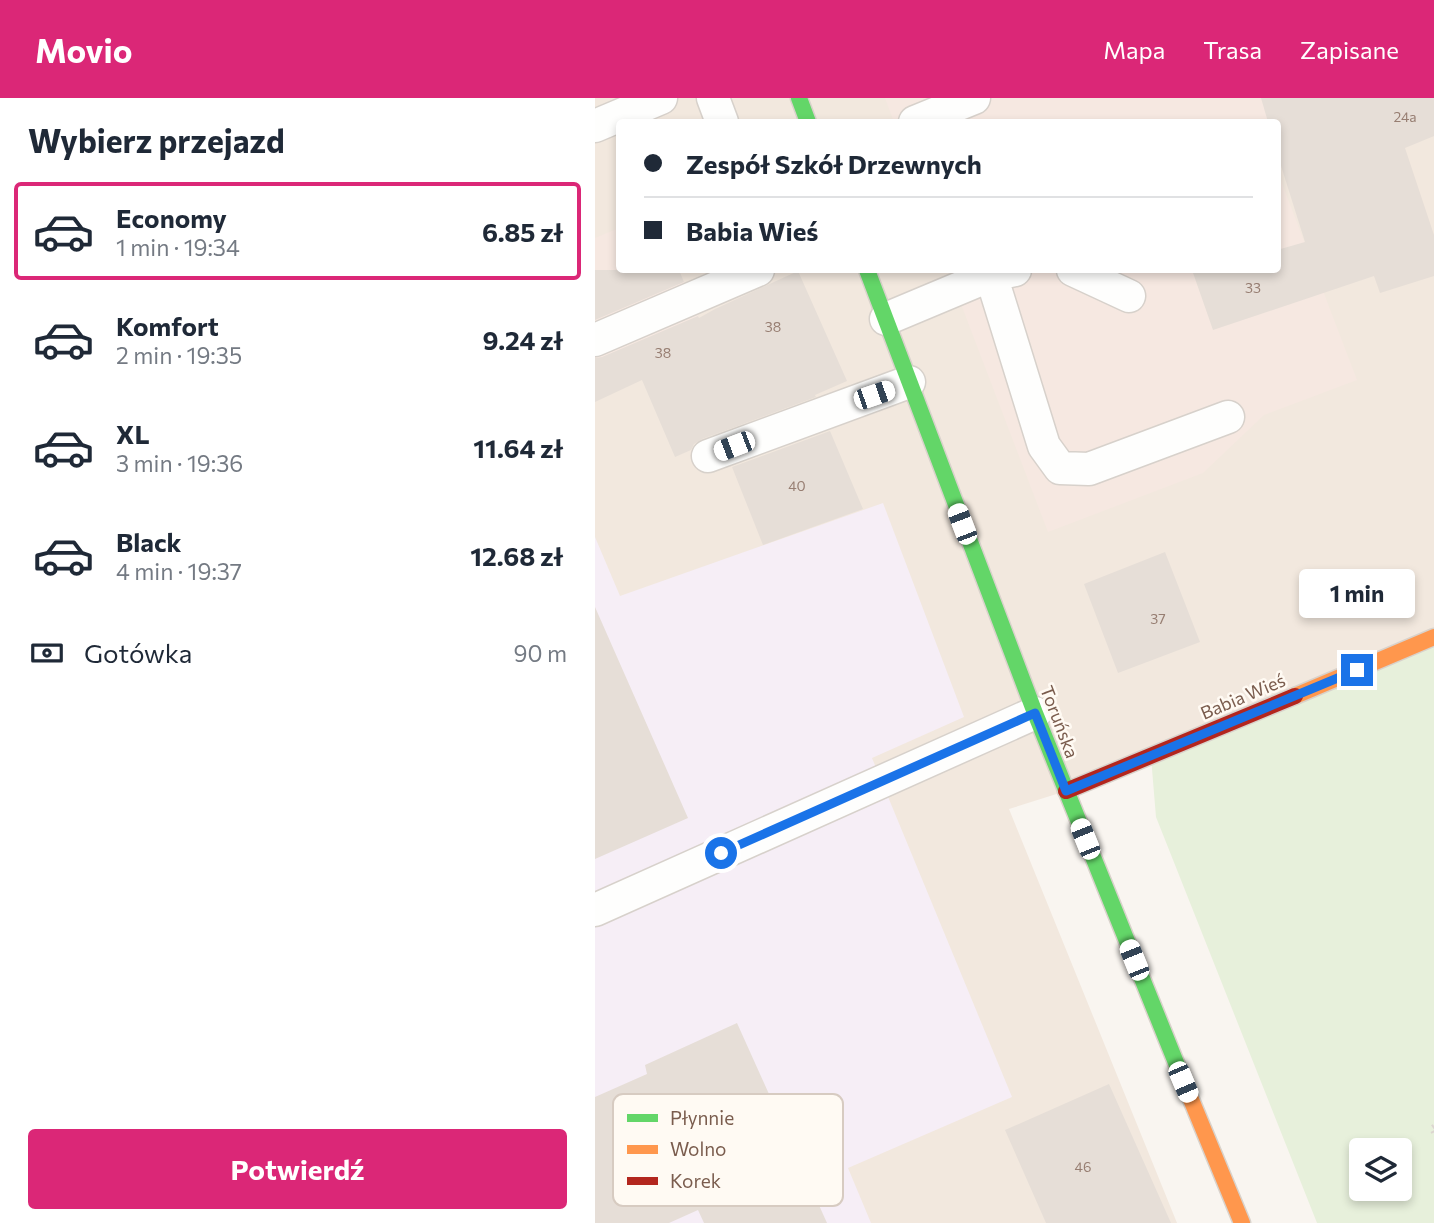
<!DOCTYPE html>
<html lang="pl">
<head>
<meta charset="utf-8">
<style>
	:root { --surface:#fff; --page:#f2f2f3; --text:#1f2937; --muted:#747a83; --line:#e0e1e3; --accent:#db2777 }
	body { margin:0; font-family:Commissioner,sans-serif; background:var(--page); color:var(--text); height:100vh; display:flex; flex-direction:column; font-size:26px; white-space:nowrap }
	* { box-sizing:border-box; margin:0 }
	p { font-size:23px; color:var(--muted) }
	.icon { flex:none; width:38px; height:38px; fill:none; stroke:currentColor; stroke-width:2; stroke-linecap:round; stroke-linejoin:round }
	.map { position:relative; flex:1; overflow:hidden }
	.sheet { display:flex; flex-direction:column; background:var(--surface); width:595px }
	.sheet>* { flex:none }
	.hud { position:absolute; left:21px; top:21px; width:665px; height:154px; border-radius:7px; box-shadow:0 4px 10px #0003; display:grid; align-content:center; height:154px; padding:0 28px; background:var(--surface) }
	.tools { position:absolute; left:754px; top:1040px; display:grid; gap:14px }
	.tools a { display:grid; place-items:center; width:63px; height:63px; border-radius:7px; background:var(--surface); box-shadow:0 4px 10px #0003; font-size:35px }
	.end { position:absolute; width:32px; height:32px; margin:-16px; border:9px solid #1a73e8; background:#fff; box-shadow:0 0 0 4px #fff }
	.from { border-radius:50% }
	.bubble { position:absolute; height:49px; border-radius:7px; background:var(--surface); box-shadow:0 4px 10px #0003; font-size:23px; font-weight:700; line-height:49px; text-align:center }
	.car { position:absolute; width:21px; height:42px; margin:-21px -10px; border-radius:9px; box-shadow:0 0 5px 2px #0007; background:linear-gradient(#fff 24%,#345 0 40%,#fff 0 76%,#345 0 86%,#fff 0) }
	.hud b { display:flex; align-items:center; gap:24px; height:66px; font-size:26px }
	.hud b+b { border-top:2px solid var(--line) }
	.hud i { width:18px; height:18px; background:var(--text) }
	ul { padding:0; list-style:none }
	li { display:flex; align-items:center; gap:21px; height:98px; margin:0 14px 10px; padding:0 14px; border:4px solid transparent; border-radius:7px }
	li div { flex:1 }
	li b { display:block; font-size:26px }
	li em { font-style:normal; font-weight:700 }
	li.on { border-color:var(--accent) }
	li>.icon { width:63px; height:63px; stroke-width:1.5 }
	h2 { padding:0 28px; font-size:32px; line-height:84px }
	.pay { display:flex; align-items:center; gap:18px; height:77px; padding:0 28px; font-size:26px }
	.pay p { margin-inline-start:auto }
	.action { display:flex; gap:14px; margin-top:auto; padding:14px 28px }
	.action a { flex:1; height:80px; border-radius:7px; background:var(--accent); color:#fff; font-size:28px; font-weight:700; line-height:80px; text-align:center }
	header { display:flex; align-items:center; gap:42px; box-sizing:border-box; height:98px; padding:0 35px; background:var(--accent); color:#fff }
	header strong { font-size:33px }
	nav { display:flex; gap:38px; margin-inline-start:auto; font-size:24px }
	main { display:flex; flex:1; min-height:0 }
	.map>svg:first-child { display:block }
</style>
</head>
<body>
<header>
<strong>Movio</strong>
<nav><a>Mapa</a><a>Trasa</a><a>Zapisane</a></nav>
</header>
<main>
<section class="sheet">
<h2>Wybierz przejazd</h2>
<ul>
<li class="on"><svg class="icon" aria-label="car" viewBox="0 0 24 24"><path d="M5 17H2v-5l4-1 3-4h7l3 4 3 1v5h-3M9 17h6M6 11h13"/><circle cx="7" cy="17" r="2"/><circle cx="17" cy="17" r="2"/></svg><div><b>Economy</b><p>1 min · 19:34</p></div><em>6.85 zł</em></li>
<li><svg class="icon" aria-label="car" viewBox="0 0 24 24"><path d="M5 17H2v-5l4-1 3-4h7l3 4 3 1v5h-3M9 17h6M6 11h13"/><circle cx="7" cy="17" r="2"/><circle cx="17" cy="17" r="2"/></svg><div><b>Komfort</b><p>2 min · 19:35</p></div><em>9.24 zł</em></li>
<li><svg class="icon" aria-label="car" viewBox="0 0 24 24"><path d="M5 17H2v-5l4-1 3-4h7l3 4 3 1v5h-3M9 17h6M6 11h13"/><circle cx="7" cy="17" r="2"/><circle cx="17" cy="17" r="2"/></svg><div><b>XL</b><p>3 min · 19:36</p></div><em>11.64 zł</em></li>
<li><svg class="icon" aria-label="car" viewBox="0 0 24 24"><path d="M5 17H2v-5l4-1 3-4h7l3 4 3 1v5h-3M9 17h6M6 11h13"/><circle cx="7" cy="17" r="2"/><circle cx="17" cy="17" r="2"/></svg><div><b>Black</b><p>4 min · 19:37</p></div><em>12.68 zł</em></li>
</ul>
<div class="pay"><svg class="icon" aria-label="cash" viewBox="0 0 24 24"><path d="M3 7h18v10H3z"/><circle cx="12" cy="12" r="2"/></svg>Gotówka<p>90 m</p></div>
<div class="action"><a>Potwierdź</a></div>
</section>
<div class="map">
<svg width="839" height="1125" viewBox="0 0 839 1125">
	<rect width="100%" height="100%" fill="#f9f5f0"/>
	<path fill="#f2e8de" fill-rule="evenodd" d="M0 0H839V539L471 693 414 711 582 1125H0ZM24 24H682V172H24Z"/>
	<path fill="#f6e8e1" d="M290 0H736L668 24H299Z
		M683 75 762 282 669 317 608 375 453 434 353 172H682Z
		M24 130V172H84L104 220 0 263V140Z"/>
	<path fill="#f6eef6" d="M288 405 369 619 277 660 417 999 253 1070 276 1125H0V439L25 498Z"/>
	<path fill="#e7f0db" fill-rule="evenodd" d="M839 539V1125H722L561 719 556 659ZM766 1052H805V1090H766Z"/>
	<path fill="#e6ded7" d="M666 0H839V38L810 50 839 137V178L785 195 779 178 618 232 597 172H682V152L710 144 682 55V24H673Z
		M0 172H84L89 184 0 222Z
		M203 173 252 283 220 297 221 299 107 341 99 346 96 352 80 359 47 282 0 304V260L7 259 103 218 104 220 120 211Z
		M235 333 268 411 168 447 137 369Z
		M570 454 605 544 523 575 489 486Z
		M0 509 93 720 0 761Z
		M142 925 232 1125H109L103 1112 74 1125H0V999L52 976 50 967Z
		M514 986 576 1125H451L410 1032Z"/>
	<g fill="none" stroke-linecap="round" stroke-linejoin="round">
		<g stroke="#d7d1cb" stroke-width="35">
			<path id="lane" d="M118 0 127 24
				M320 24 379 0
				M0 28 66 0
				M478 172 534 198
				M396 177 449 348 465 370 494 371 633 319
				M291 221 396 177 420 172
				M0 242 163 172
				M113 358 314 284
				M0 812 440 615"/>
		</g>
		<g stroke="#d9d2cb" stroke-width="19">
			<path id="fast" d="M204 0 213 24
				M272 172 440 615 588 982"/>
		</g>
		<g stroke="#d9d2cb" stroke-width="19">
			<path id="slow" d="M700 598 839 539
				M588 982 647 1125"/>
		</g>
		<g stroke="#d9d2cb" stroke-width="19">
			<path id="jam" d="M471 693 700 598"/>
		</g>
		<path stroke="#dcd5d0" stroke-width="4.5" stroke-dasharray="2 5" stroke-linecap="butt" d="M839 1028 836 1030 839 1036"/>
		<use href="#lane" stroke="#fefefd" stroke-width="32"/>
		<use href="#fast" stroke="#63d668" stroke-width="16"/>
		<use href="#slow" stroke="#ff974d" stroke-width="16"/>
		<use href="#jam" stroke="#b3261e" stroke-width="16"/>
	</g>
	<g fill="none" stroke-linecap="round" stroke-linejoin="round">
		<path stroke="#1a73e8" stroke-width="9" d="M126 755 440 615 471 693 762 572"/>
	</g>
	<g text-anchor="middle" stroke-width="5" stroke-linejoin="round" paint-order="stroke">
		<g font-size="14" fill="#977e72">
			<text x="810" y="24">24a</text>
			<text x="658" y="195">33</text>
			<text x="178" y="234">38</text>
			<text x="68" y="260">38</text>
			<text x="202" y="393">40</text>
			<text x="563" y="526">37</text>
			<text x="488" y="1074">46</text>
		</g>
		<g font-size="18" fill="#7a5c4d" stroke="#fffaf3">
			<text transform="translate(648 599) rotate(-23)" y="6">Babia Wieś</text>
			<text transform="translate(464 624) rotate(69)" y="6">Toruńska</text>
		</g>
	</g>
	<rect x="18" y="996" width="230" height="112" rx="10" fill="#fffaf3" stroke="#d7cbc1" stroke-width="2"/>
	<rect x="32" y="1016" width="31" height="8" fill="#63d668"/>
	<rect x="32" y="1047" width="31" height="9" fill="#ff974d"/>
	<rect x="32" y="1079" width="31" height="8" fill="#b3261e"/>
	<g font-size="19" fill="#7a5c4d">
		<text x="75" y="1027">Płynnie</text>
		<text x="75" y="1058">Wolno</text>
		<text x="75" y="1090">Korek</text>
	</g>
</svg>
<div class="tools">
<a><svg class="icon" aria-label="layers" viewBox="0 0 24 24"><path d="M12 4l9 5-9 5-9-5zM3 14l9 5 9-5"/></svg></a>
</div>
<i class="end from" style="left:126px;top:755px"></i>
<i class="end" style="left:762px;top:572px"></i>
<div class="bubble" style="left:704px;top:471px;width:116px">1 min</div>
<i class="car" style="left:279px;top:297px;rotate:71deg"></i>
<i class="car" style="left:139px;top:348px;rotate:249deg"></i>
<i class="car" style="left:367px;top:426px;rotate:339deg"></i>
<i class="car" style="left:490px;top:741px;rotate:338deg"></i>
<i class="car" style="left:539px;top:862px;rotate:338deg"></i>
<i class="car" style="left:588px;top:984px;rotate:157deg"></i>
<div class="hud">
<b><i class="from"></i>Zespół Szkół Drzewnych</b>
<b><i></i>Babia Wieś</b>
</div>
</div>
</main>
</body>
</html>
